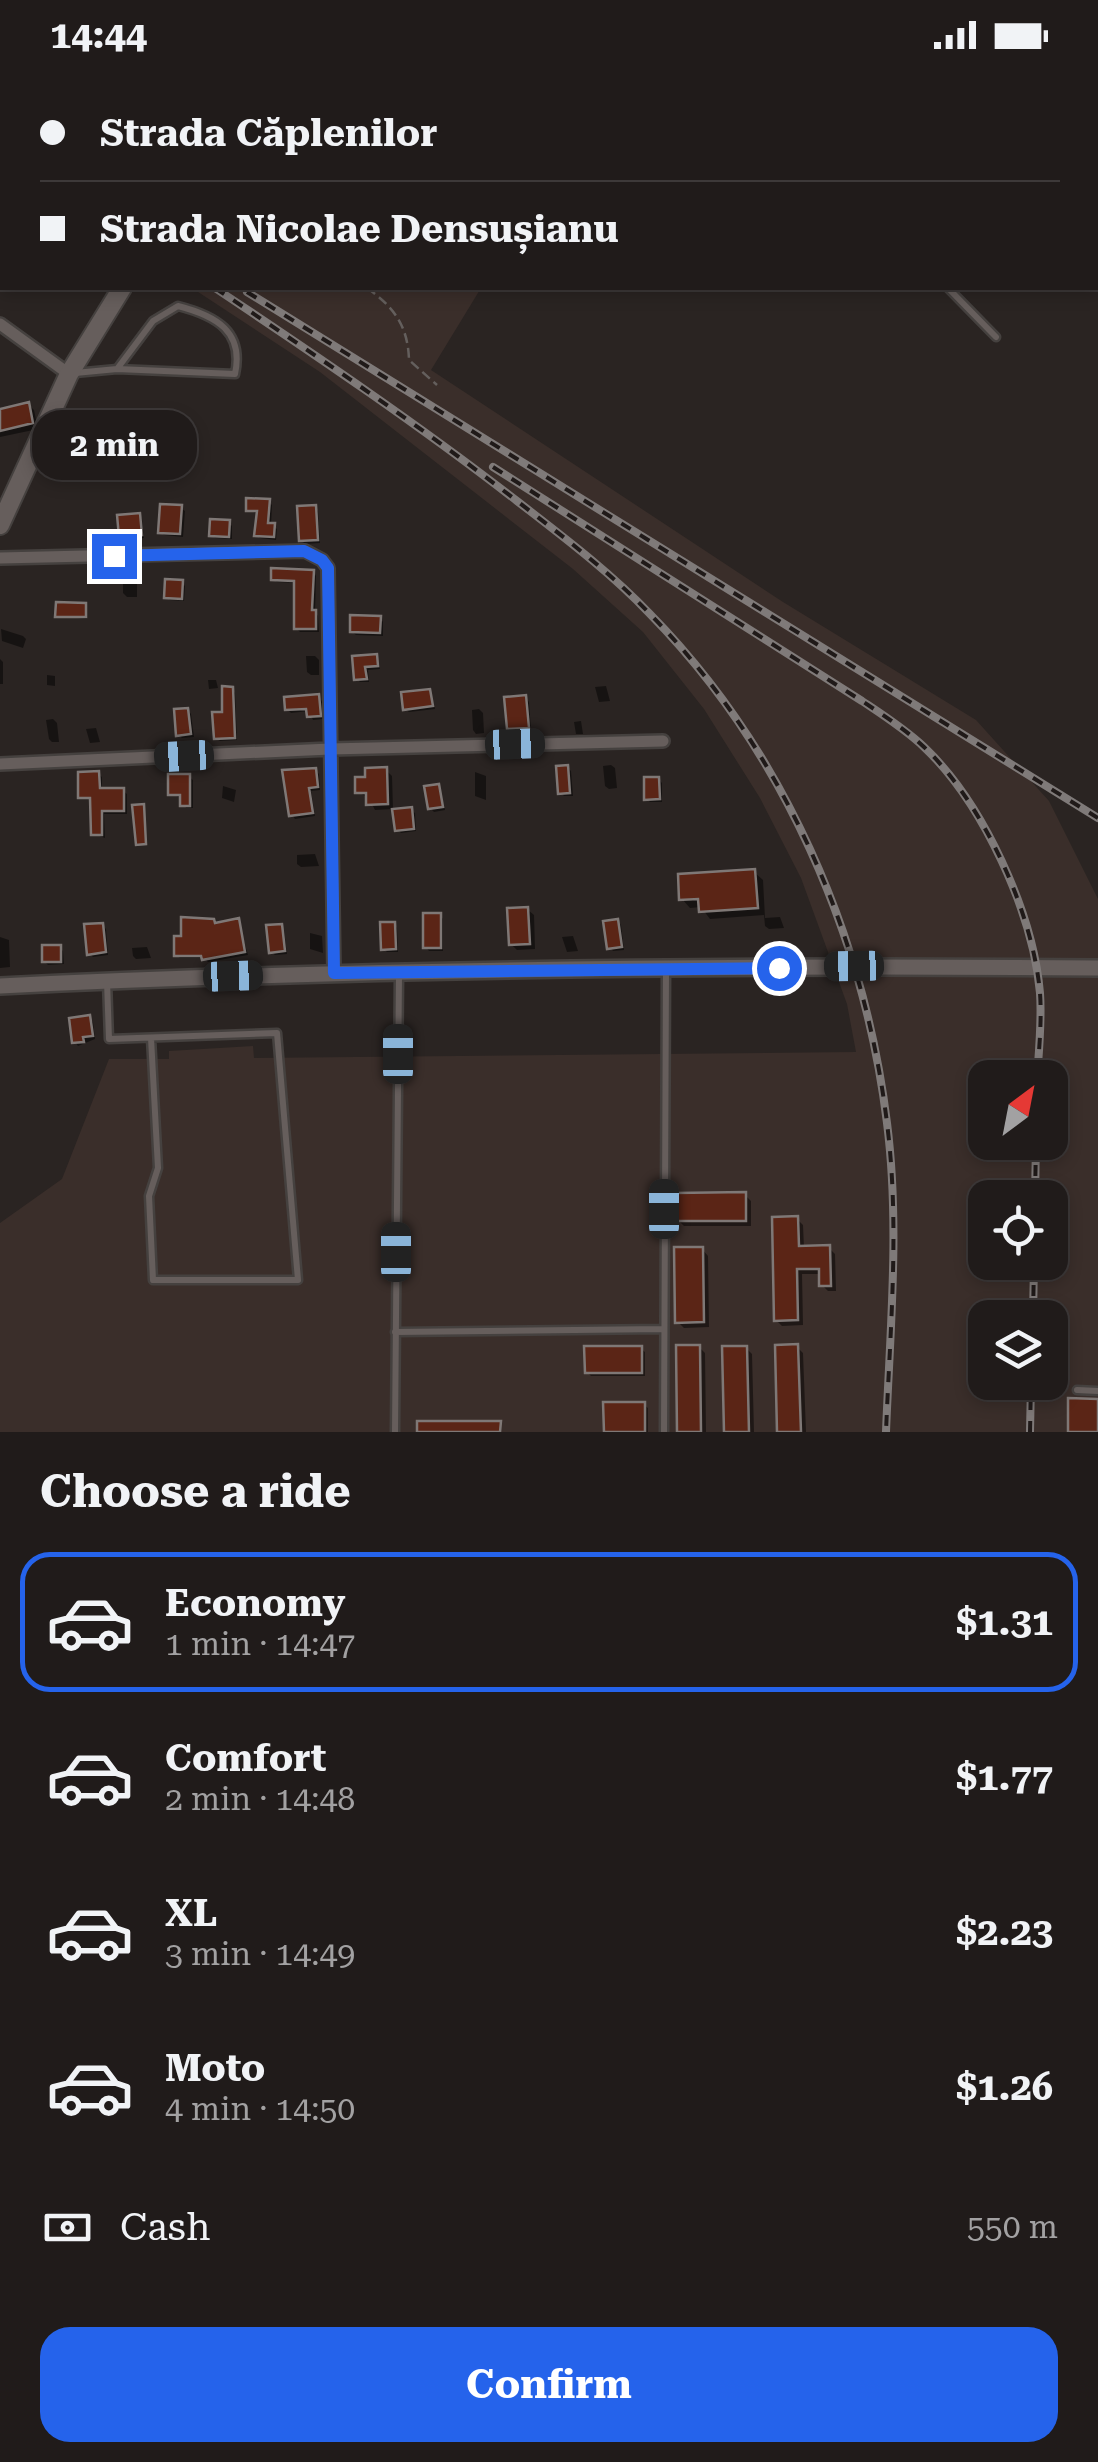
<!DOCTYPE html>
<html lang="en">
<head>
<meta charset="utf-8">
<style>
	:root { --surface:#201b1a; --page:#282423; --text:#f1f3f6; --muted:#a2a1a2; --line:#3d3939; --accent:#2563eb }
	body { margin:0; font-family:"Roboto Serif",serif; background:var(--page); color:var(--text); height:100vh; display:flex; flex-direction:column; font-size:38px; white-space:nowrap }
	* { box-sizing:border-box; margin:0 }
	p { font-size:32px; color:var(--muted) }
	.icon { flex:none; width:55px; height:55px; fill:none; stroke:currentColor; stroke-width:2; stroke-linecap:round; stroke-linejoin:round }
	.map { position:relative; height:1362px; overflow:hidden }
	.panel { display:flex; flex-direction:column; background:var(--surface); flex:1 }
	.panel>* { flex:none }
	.top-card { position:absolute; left:0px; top:0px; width:1100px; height:220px; box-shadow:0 5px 15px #0003,0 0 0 2px var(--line); display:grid; align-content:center; height:220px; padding:0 40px; background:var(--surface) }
	.needle { width:65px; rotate:32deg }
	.controls { position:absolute; left:968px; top:990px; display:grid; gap:20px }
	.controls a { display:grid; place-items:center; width:100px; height:100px; border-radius:20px; background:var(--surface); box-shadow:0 5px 15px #0003,0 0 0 2px var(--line); font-size:50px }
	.end { position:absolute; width:45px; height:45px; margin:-22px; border:12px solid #2563eb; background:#fff; box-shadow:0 0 0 5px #fff }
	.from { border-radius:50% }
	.bubble { position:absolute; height:70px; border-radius:30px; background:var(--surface); box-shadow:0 5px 15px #0003,0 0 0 2px var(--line); font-size:32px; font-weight:700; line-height:70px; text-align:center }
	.car { position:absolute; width:30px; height:60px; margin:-30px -15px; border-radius:12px; box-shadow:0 0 8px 2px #0007; background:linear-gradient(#222 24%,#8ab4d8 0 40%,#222 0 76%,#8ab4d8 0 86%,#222 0) }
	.top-card b { display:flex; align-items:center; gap:35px; height:95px; font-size:38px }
	.top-card b+b { border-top:2px solid var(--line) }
	.top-card i { width:25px; height:25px; background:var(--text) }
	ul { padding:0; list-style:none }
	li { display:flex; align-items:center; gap:30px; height:140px; margin:0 20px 15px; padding:0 20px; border:5px solid transparent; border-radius:30px }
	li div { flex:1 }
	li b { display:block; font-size:38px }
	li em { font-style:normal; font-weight:700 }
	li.current { border-color:var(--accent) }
	li>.icon { width:90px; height:90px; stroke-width:1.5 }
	h2 { padding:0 40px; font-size:45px; line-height:120px }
	.pay { display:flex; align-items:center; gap:25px; height:110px; padding:0 40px; font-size:38px }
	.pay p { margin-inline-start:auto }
	.action { display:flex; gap:20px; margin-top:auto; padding:20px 40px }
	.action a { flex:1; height:115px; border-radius:30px; background:var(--accent); color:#fff; font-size:40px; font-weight:700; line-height:115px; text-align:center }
	.status { display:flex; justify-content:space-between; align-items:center; height:70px; padding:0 50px; background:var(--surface); direction:ltr }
	.status svg { height:28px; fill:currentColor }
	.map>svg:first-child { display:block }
</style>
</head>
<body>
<div class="status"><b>14:44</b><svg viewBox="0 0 49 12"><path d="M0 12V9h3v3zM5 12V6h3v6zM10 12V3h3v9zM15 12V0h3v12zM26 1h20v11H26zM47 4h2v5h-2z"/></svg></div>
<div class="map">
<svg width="1098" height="1362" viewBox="0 0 1098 1362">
	<rect width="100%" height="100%" fill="#2a2422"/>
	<path fill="#3a2e2a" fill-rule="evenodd" d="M192 218H481L431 300 783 532 976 650 1049 731 1098 829V1362H0V1153L62 1109 109 989H169V981L253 976 254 988 856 982 847 934 801 808 760 728 704 639 643 562 573 499 320 302ZM985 1008H1050V1072H985ZM985 1128H1050V1192H985ZM985 1248H1050V1312H985Z"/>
	<path fill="#0007" d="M29 335 34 340 38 359 0 367V343Z
		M269 432 272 435 271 455 277 459 276 470 260 468 257 465 259 444 248 440Z
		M181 438 185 441 183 467 164 465 160 462Z
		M315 438 318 441 320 473 305 474 301 470Z
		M139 445 142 449 144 468 125 469 121 466Z
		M229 453 232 456V469L215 468 212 465Z
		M313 502 316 506 315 542 318 546 319 562H300L296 558 297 513 277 512 273 509Z
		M123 510H133L137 513V527H127L123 523Z
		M182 513 185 516 184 531 170 530 167 527Z
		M84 536 87 549 58 546Z
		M380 548 383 552V566L356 565 352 562Z
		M1 559 23 566 26 569 23 578 2 571Z
		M306 586H315L319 590V605H311L307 602Z
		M376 587 380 599 368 600 369 612H360L357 609 355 589Z
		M0 589 3 592V614H0Z
		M47 605 55 606V616L47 615Z
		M208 610H216L218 618 209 619Z
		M606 616 610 631 599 632 595 617Z
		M232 619 235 623 237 670 220 671 216 668Z
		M430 621 435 639 409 642 405 639Z
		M318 627 322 631 323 649 313 650 309 641 291 643 287 639Z
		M526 628 529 632 531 660 513 662 509 658Z
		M479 639 483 643 484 663 476 664 473 660 472 640Z
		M188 640 191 644 194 667 182 668 179 665Z
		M53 649 57 653 59 672H52L49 669 46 650Z
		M581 651 583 664H576L574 652Z
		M96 658 100 672 90 673 86 659Z
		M611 695 615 698 617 718 609 719 605 716 603 696Z
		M567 697 571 701 573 726H564L560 722Z
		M315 700 319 704 320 720 311 721 315 746 295 749 292 745Z
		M386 700 392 706 393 739 375 740 369 728 358 722Z
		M475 702 486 706V730L475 726Z
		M98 704 102 707V721H123L127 724V744H104L105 768 94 764 93 730 81 727Z
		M189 707 193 710V738H186L182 728 171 724Z
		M658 709 662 713V732H650L647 729Z
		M223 716 236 720 234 732 222 728Z
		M438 716 445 740 434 742 430 738Z
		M411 740 415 743 416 761 401 763 397 759Z
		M315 784 319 796 301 797 297 794V785Z
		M754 802 763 810 765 848 780 847 784 858 769 859 765 856 764 845 710 849 701 837 690 838 682 829Z
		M527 839 534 845 535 879 517 880 511 874Z
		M440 845 443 849V881H429L426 877Z
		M238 851 248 885 208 892 204 888H180L176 885 217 855Z
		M618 851 621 855 624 880 613 881 610 877Z
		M394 854 397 858 398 882H387L384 879Z
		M102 855 106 859 108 885 93 887 89 883Z
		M281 856 284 860 287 884 275 885 271 882Z
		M310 863 322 866 323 883 310 879Z
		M573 866 578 881 567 882 562 867Z
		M0 867 9 870 10 897 0 898Z
		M147 877 151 888 136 889 133 886 132 878Z
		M60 878 63 881 64 894 48 895 44 891Z
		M89 948 93 952 95 969 78 976 75 972Z
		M745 1125 751 1131V1156H684L678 1150Z
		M797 1149 803 1155 804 1178H829L835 1184 836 1221H828L822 1215V1204H802L803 1255 782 1256 776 1250Z
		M702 1179 708 1186 709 1257 684 1258 678 1252Z
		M699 1277 705 1283 706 1362H679Z
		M797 1277 803 1283 806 1362H780Z
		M746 1278 752 1284 754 1362H726Z
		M641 1279 645 1282V1306H591L587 1302Z
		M644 1335 648 1338V1362H606Z"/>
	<path fill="#5b2516" stroke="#7f7876" stroke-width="2.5" d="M29 332 33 353 0 361V339Z
		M246 428 270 429 268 453H275L274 467 254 466 257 441H246Z
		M160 434 182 435 180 464 158 463Z
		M316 435 318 470 299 471 297 436Z
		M140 443 142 465 119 467 117 445Z
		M210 449 230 450 229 467 209 466Z
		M271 498 314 500 312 540H316V559H294V511L271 510Z
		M165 509 183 510 182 529 164 528Z
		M56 532 86 533V547H55Z
		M350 545 381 546 380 563 350 562Z
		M377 584 378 596 365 597 367 609 354 610 352 586Z
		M222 616 233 617 235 668 214 669 212 642H222Z
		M430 619 433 636 403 640 401 622Z
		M319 624 321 646 307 647 306 639 285 640 284 627Z
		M526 625 529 658 507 659 504 627Z
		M188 638 191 664 176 666 174 639Z
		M568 695 570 723 558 724 556 696Z
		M387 697 388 734 366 735V723H355V707H365V698Z
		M316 698 318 717 309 718 313 743 289 746 282 700Z
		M99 701 100 718H124V741H102V765H91L90 728H78V702Z
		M168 704H190V736H180V725H168Z
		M644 707H659L660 729 644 730Z
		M439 714 443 737 428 739 424 716Z
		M144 734 146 774 136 775 132 735Z
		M412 737 414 759 395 761 392 739Z
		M755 799 758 838 699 842 698 829 679 830 678 804Z
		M528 837 530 874 509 875 507 838Z
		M423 843H441V878H423Z
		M181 847 214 849 215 853 239 848 245 882 202 890 201 886H174V866H181Z
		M618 849 622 877 607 879 603 851Z
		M380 852H395L396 879 381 880Z
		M103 853 106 882 87 885 84 854Z
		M282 854 285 881 269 883 266 855Z
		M42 875H61V892H42Z
		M90 945 93 966 83 967 84 972 72 973 69 948Z
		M746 1122V1151H675V1123Z
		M798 1146 799 1176 830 1175 831 1216H819V1199H797L798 1250 774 1251 772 1147Z
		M674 1177H703L704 1252 675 1253Z
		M798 1274 801 1362H777L775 1275Z
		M676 1275H700L701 1362H677Z
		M584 1276H642V1303H585Z
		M722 1276H747L749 1362H724Z
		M1068 1328 1098 1329V1362H1068Z
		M603 1332H645V1362H604Z
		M417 1351H501L500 1362H417Z"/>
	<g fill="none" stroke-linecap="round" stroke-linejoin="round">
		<g stroke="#45413f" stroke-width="11">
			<path id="service" d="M735 0 738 2
				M948 218 996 267
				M75 303 117 299 235 304C244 262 217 246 178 236L153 251 117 299
				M107 911 109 969 277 963 298 1210H153L149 1126 158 1098 151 968
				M395 1262 663 1259
				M1077 1320 1098 1321
				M395 1362 399 904
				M664 1362 666 900"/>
		</g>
		<g stroke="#45413f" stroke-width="16">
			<path id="minor" d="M0 254 69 304
				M0 488 305 481 322 490 328 498 334 903
				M0 694 330 679 663 671"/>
		</g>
		<g stroke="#45413f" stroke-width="20">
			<path id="tertiary" d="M0 916C365 898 732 895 1098 898"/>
		</g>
		<g stroke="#45413f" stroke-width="22">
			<path id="secondary" d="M256 2 257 0
				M0 455 69 304 122 218"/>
		</g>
		<path stroke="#645f5d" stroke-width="2.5" stroke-dasharray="10 5" stroke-linecap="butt" d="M367 218C394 237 408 256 409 290L437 315"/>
		<use href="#service" stroke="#665e5c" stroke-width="6"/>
		<use href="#minor" stroke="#665e5c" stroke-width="11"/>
		<use href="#tertiary" stroke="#665e5c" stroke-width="15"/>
		<use href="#secondary" stroke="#665e5c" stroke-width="18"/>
		<g stroke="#7f7a79" stroke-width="8">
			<path id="rail" d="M0 77 2 78
				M215 218C317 286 419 355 517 431 562 466 609 501 649 543 783 679 864 865 887 1053 900 1155 890 1260 886 1362
				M247 222 1098 748
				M493 397 862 631C883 645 905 659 924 677 983 733 1033 842 1040 923 1042 951 1039 980 1037 1008
				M1035 1128 1036 1072
				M1033 1248 1034 1192
				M1030 1362 1031 1312"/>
		</g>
		<use href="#rail" stroke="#201a19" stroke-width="4" stroke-dasharray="11" stroke-linecap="butt"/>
	</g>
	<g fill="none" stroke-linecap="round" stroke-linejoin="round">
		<path stroke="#2563eb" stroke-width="12" d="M114 486 304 481 322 490 328 498 334 903 779 898"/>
	</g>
</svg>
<div class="controls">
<a><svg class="needle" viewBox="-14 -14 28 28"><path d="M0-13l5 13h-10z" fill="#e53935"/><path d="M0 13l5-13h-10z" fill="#a2a1a2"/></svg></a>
<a><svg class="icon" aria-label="locate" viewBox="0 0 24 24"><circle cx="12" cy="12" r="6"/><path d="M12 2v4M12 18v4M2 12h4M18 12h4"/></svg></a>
<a><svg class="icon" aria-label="layers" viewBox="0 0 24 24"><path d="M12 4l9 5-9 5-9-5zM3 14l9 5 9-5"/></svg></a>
</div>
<i class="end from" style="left:779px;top:898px"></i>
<i class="end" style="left:114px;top:486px"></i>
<div class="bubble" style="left:32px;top:340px;width:165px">2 min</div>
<i class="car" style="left:515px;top:674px;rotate:88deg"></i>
<i class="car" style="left:184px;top:686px;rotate:267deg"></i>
<i class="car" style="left:854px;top:896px;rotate:269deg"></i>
<i class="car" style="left:233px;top:906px;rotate:88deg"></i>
<i class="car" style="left:398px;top:984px;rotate:0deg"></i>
<i class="car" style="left:664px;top:1139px;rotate:0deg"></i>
<i class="car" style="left:396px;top:1182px;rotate:0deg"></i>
<div class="top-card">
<b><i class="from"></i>Strada Căplenilor</b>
<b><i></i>Strada Nicolae Densușianu</b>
</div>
</div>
<section class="panel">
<h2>Choose a ride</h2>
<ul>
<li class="current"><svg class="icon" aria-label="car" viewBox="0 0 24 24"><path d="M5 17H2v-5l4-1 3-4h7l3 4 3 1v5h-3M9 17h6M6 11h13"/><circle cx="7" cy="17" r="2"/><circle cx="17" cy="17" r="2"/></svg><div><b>Economy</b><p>1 min · 14:47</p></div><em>$1.31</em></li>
<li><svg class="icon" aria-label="car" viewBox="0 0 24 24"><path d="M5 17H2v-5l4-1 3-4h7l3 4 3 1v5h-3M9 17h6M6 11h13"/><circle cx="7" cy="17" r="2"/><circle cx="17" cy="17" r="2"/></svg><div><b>Comfort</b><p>2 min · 14:48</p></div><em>$1.77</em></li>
<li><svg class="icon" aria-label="car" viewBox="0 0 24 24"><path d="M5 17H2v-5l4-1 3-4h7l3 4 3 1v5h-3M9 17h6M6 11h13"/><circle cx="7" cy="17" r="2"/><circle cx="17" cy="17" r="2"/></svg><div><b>XL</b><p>3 min · 14:49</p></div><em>$2.23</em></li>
<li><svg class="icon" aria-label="car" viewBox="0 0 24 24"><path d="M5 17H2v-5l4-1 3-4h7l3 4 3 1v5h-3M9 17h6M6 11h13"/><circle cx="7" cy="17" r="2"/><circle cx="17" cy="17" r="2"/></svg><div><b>Moto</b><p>4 min · 14:50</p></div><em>$1.26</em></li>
</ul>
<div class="pay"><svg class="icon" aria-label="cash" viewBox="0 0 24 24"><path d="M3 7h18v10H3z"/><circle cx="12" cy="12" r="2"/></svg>Cash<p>550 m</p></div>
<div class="action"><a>Confirm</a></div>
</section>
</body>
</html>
